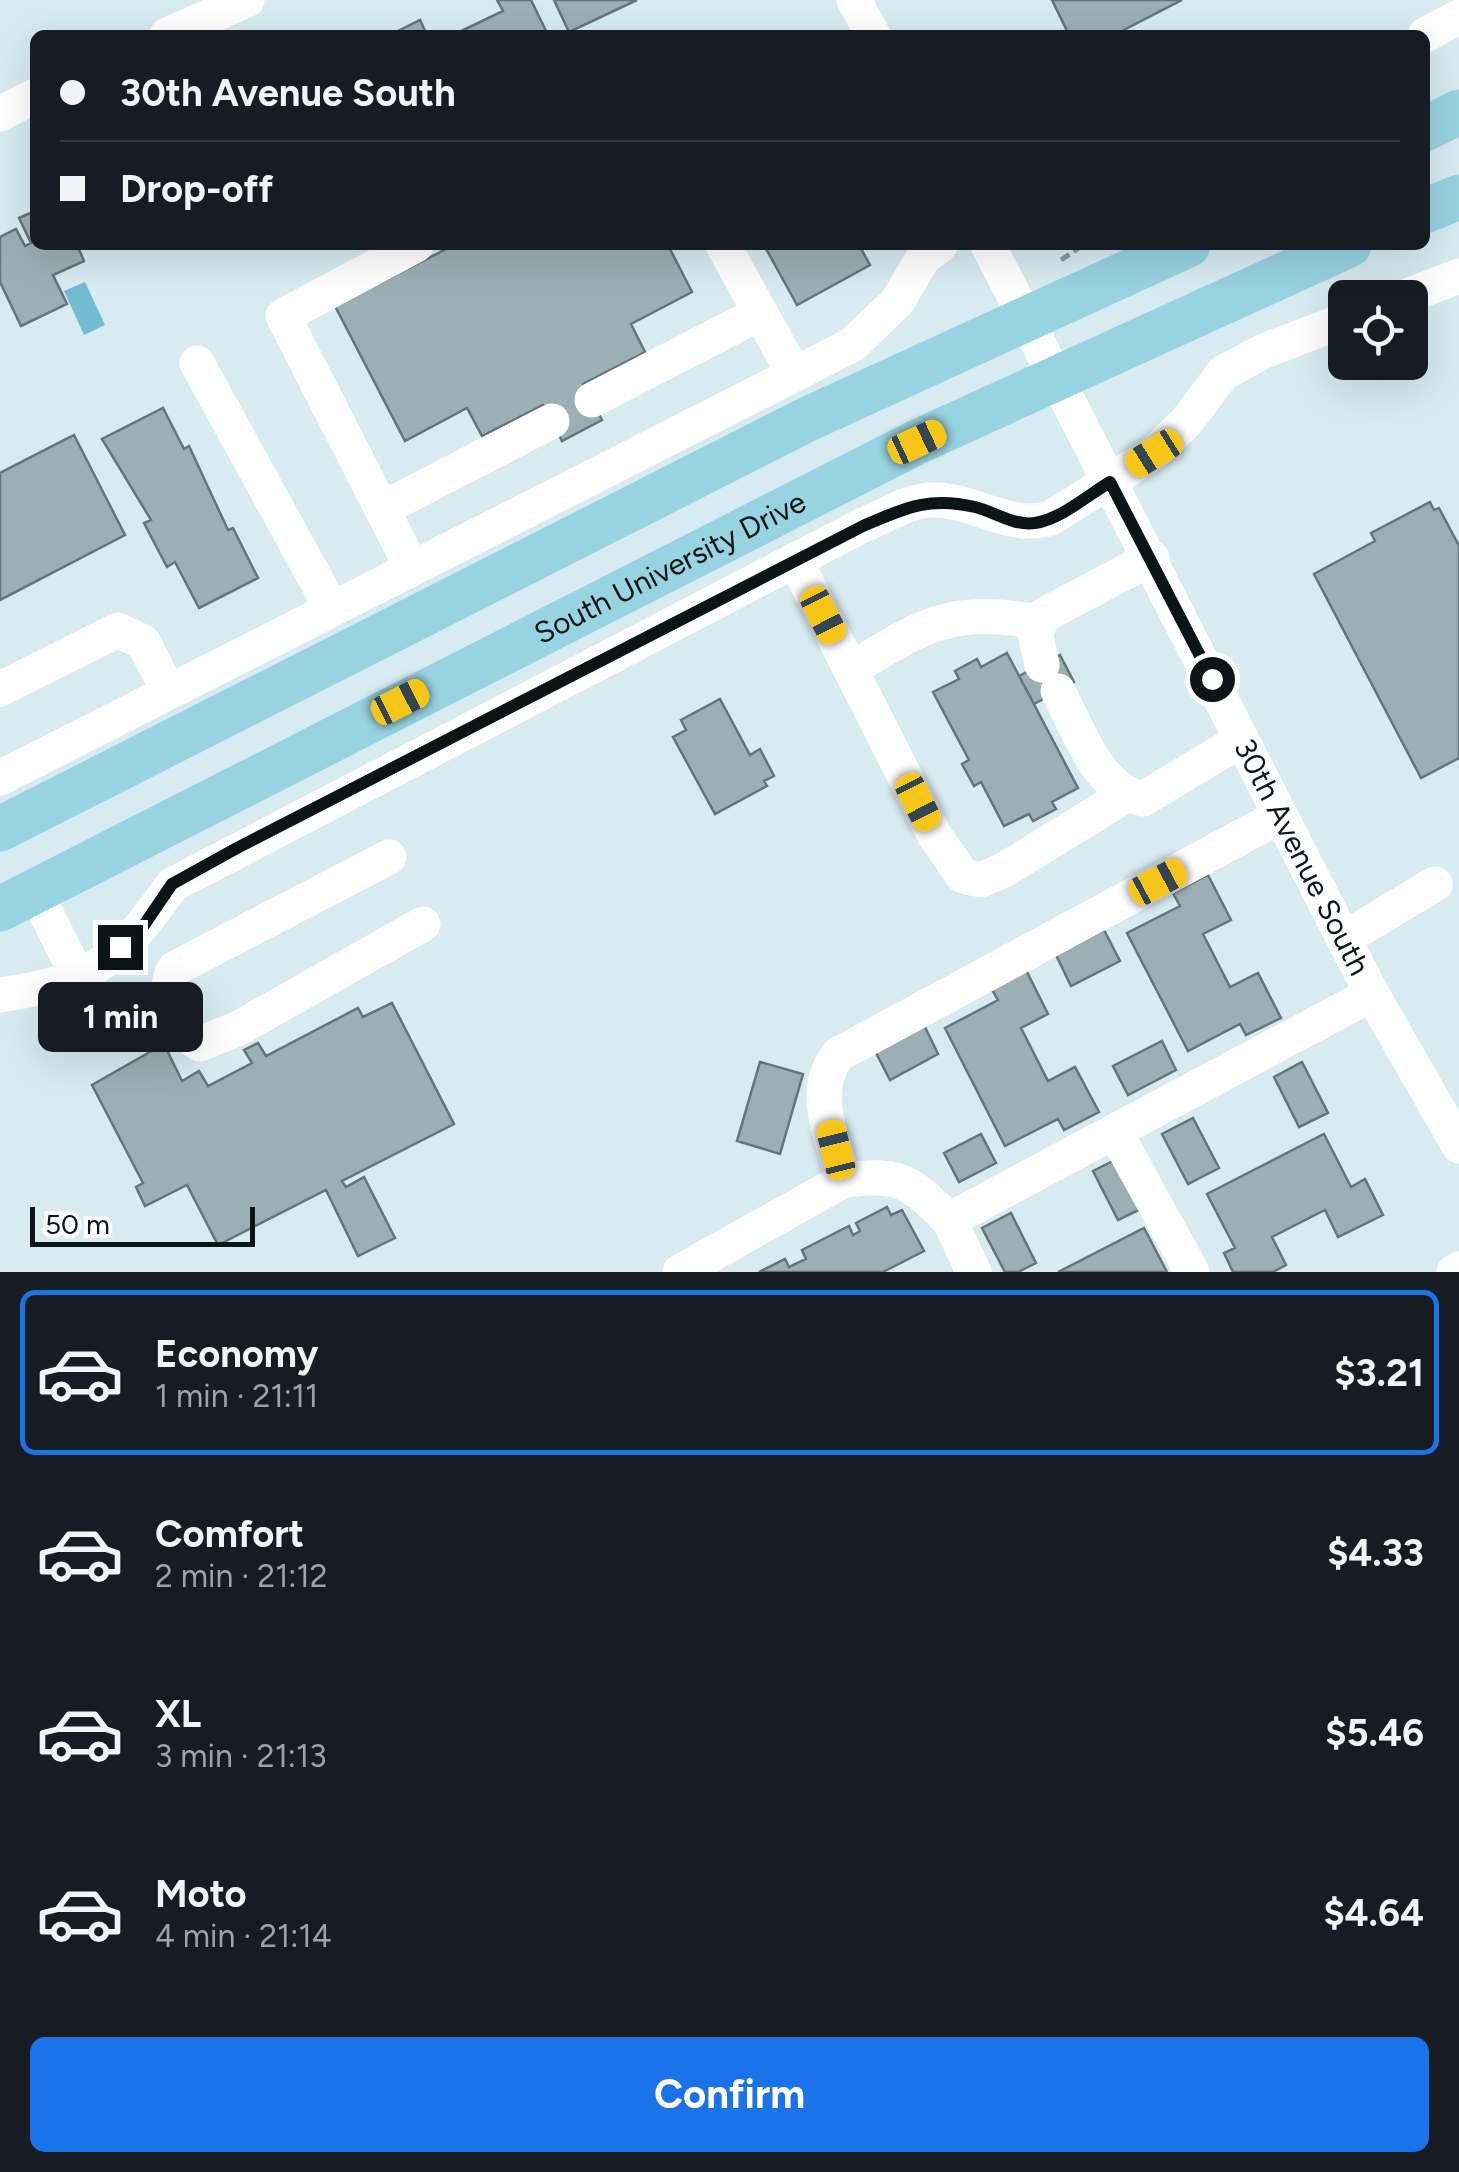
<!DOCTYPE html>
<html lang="en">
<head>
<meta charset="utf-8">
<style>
	:root { --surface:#171b24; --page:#242831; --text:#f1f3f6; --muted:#9ea1a6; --line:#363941; --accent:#1a73e8 }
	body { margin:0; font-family:Figtree,sans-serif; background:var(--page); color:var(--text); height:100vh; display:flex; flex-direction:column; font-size:38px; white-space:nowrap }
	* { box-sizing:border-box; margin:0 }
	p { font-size:32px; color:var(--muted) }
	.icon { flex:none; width:55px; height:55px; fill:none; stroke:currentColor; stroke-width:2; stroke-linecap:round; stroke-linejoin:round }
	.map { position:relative; height:1272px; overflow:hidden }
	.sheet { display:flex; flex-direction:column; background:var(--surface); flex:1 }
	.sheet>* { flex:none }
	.top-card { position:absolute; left:30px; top:30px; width:1400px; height:220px; border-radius:15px; box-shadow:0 10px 40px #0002; display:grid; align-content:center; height:220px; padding:0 30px; background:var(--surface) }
	.tools { position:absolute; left:1328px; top:280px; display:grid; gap:20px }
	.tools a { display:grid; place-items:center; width:100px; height:100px; border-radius:15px; background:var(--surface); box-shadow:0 10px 40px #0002; font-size:50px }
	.scale { position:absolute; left:30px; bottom:25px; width:225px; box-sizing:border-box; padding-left:10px; border:5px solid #0d1416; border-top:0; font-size:28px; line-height:35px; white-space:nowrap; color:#0d1416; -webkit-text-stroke:8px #fff; paint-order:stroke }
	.end { position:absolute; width:45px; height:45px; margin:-22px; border:12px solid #0d1416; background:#fff; box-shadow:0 0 0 5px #fff }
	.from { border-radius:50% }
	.bubble { position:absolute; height:70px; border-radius:15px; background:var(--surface); box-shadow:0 10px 40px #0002; font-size:32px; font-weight:700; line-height:70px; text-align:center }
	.car { position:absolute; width:30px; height:60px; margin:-30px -15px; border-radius:12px; box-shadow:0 0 8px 2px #0007; background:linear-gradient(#f5c518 24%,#345 0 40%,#f5c518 0 76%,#345 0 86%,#f5c518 0) }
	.top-card b { display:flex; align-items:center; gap:35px; height:95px; font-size:38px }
	.top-card b+b { border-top:2px solid var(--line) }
	.top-card i { width:25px; height:25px; background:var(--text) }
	ul { padding:18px 0 0; list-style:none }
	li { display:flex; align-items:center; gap:30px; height:165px; margin:0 20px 15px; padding:0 10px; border:5px solid transparent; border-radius:15px }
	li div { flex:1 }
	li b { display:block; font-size:38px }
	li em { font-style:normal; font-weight:700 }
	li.on { border-color:var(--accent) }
	li>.icon { width:90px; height:90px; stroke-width:1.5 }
	.action { display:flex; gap:20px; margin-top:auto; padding:20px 30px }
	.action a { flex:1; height:115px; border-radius:15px; background:var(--accent); color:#fff; font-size:40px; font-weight:700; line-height:115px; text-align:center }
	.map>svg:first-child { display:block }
</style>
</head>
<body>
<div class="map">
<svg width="1459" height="1272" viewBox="0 0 1459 1272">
	<rect width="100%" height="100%" fill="#d7ebf1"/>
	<path fill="#73bdd0" d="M85 282 105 325 84 335 64 291Z"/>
	<path fill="#9cafb4" stroke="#64767b" stroke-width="2.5" d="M497 0H531L548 35H453L503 11Z
		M554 0H637L569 32Z
		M1052 0H1182L1114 35H1069Z
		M420 20 427 35H390Z
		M35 211V245H77L84 261 53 275 67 304 21 326 0 282V237L16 229 25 246 31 243 19 218Z
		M454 245H668L692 292 631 324 645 352 583 384 602 420 562 441 543 405 482 436 467 408 405 441 335 306Z
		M764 245H859L870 265 797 305Z
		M163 408 184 449 189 446 228 530 233 528 258 578 199 608 175 562 167 567 144 523 151 520 102 439Z
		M74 435 125 535 0 600V473Z
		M1430 502 1434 510 1439 508 1459 546V758L1421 778 1314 574 1375 541 1371 533Z
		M1007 653 1078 788 1052 802 1056 809 1033 821 1029 814 1004 826 981 782 974 786 962 764 969 760 933 692 959 679 955 671 977 659 981 667Z
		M1060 655 1074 682 1034 704 1019 676Z
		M720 699 750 755 760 749 774 776 764 781 767 786 715 814 673 737 686 730 681 720Z
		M1208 875 1231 920 1203 934 1230 987 1258 973 1281 1018 1246 1035 1240 1024 1188 1051 1127 933 1180 906 1173 893Z
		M1104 930 1120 961 1071 986 1056 955Z
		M1026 970 1048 1014 1021 1028 1048 1081 1075 1067 1099 1112 1064 1130 1058 1119 1005 1146 945 1028 998 1000 991 988Z
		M392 1003 454 1124 342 1181 346 1187 364 1177 395 1238 358 1256 326 1190 218 1245 187 1185 145 1206 136 1187 143 1183 92 1085 164 1044 182 1081 199 1071 208 1086 252 1063 244 1050 258 1043 266 1056 358 1008 363 1017Z
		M923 1023 938 1054 890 1080 874 1049Z
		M1162 1041 1176 1070 1128 1095 1113 1066Z
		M760 1062 803 1074 780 1154 737 1141Z
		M1302 1062 1328 1113 1299 1127 1274 1077Z
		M1193 1118 1219 1168 1188 1184 1162 1134Z
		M981 1134 996 1163 959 1182 944 1153Z
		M1324 1134 1351 1187 1365 1179 1383 1215 1338 1237 1325 1210 1272 1237 1286 1265 1273 1272H1233L1224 1253 1235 1248 1207 1194Z
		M1121 1157 1147 1206 1118 1220 1093 1171Z
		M887 1207 891 1215 902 1210 924 1251 883 1272H759L785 1259 789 1267 806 1259 802 1250 849 1226 853 1235 860 1231 856 1223Z
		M1011 1213 1036 1263 1018 1272H1005L982 1228Z
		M1144 1228 1167 1272H1058Z"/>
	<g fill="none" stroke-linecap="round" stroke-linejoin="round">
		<path stroke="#8a999e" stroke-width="5" stroke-dasharray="10 5" stroke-linecap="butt" d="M1061 260 1083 245"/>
		<g stroke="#fff" stroke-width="35">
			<path d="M854 0 873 35"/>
			<path d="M167 35 247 0"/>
			<path d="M1425 35 1459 17"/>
			<path d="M0 114 35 96"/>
			<path d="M723 245 793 372"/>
			<path id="s1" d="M988 245 1372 994 1459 1146"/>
			<path d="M1402 298 1459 276"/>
			<path d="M197 363 331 607"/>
			<path d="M592 400 760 313"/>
			<path d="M382 509 552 421"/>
			<path d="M795 560 935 836 963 876 981 880 1004 870 1126 795"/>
			<path d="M411 566 283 316 416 245"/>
			<path d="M1042 665 1035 632 1044 615 1152 558"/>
			<path d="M851 669C927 623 950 607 1040 622"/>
			<path d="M0 689 118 630 143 642 168 690"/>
			<path d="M1058 691C1078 728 1097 790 1143 799L1241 740"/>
			<path d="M0 778 852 345 897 302 923 258 940 245"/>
			<path d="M389 857 174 969C160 993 177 1032 200 1044L239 1028 423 924"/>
			<path d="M35 891 78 977"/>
			<path d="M1345 938 1435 884"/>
			<path d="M0 995C92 982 120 960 172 885L863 525C881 518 903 504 922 501 967 493 1006 532 1051 518L1154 453 1187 421 1223 373 1264 351 1345 320"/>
			<path d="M1115 1132 1192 1272"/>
			<path d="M844 1180C900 1173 910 1181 949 1220"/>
			<path d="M680 1272 844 1180C833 1138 808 1091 839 1054L1280 816"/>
			<path d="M974 1272 949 1220 1372 994"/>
			<path d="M1454 1272 1459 1269"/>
		</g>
		<g stroke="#98d3e1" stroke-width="45">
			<path d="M1425 129 1459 112"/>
			<path d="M1425 211 1459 197"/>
			<path d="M0 829 808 419 1188 245"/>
			<path id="s2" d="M0 909 917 442 1349 245"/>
		</g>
	</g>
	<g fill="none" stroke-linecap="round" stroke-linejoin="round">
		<path stroke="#0d1416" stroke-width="12" d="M120 947 142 928 172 884 237 848 863 526C905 508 929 496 975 507 995 512 1013 526 1035 523 1061 519 1088 495 1110 482L1212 679"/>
	</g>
	<g text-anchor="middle" stroke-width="9" stroke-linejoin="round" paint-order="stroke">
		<g font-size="30" fill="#0d1416" stroke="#fff">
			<text dy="10" stroke="none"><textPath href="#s2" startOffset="752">South University Drive</textPath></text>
			<text dy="10" stroke="none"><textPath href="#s1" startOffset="688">30th Avenue South</textPath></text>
		</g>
	</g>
</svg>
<div class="tools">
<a><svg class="icon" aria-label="locate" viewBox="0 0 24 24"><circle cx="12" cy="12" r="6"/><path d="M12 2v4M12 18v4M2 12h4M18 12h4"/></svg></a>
</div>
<div class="scale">50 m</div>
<i class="end from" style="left:1212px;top:679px"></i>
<i class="end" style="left:120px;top:947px"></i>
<div class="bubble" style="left:38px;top:982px;width:165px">1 min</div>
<i class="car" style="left:917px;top:442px;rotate:65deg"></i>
<i class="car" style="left:1154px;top:453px;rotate:238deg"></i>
<i class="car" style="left:823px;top:615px;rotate:153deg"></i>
<i class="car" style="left:400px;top:702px;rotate:63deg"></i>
<i class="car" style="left:918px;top:802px;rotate:153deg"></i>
<i class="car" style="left:1158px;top:882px;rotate:62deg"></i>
<i class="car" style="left:836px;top:1150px;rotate:346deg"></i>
<div class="top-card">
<b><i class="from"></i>30th Avenue South</b>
<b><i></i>Drop-off</b>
</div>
</div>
<section class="sheet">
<ul>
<li class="on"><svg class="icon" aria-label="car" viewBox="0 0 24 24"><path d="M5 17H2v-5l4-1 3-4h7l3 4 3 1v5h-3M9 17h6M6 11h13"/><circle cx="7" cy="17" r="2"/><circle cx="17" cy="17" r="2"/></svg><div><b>Economy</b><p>1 min · 21:11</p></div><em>$3.21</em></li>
<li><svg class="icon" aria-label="car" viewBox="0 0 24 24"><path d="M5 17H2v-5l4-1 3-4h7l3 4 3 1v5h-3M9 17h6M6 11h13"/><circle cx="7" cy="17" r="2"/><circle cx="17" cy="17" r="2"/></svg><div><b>Comfort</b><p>2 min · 21:12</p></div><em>$4.33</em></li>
<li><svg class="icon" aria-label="car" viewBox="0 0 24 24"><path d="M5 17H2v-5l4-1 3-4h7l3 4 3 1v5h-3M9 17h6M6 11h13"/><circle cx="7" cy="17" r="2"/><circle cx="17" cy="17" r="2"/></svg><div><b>XL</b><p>3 min · 21:13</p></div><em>$5.46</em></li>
<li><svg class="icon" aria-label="car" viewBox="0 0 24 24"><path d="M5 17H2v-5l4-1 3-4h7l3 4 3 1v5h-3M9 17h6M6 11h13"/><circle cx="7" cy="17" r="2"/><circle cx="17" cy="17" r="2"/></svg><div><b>Moto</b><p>4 min · 21:14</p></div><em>$4.64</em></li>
</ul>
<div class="action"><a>Confirm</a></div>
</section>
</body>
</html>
